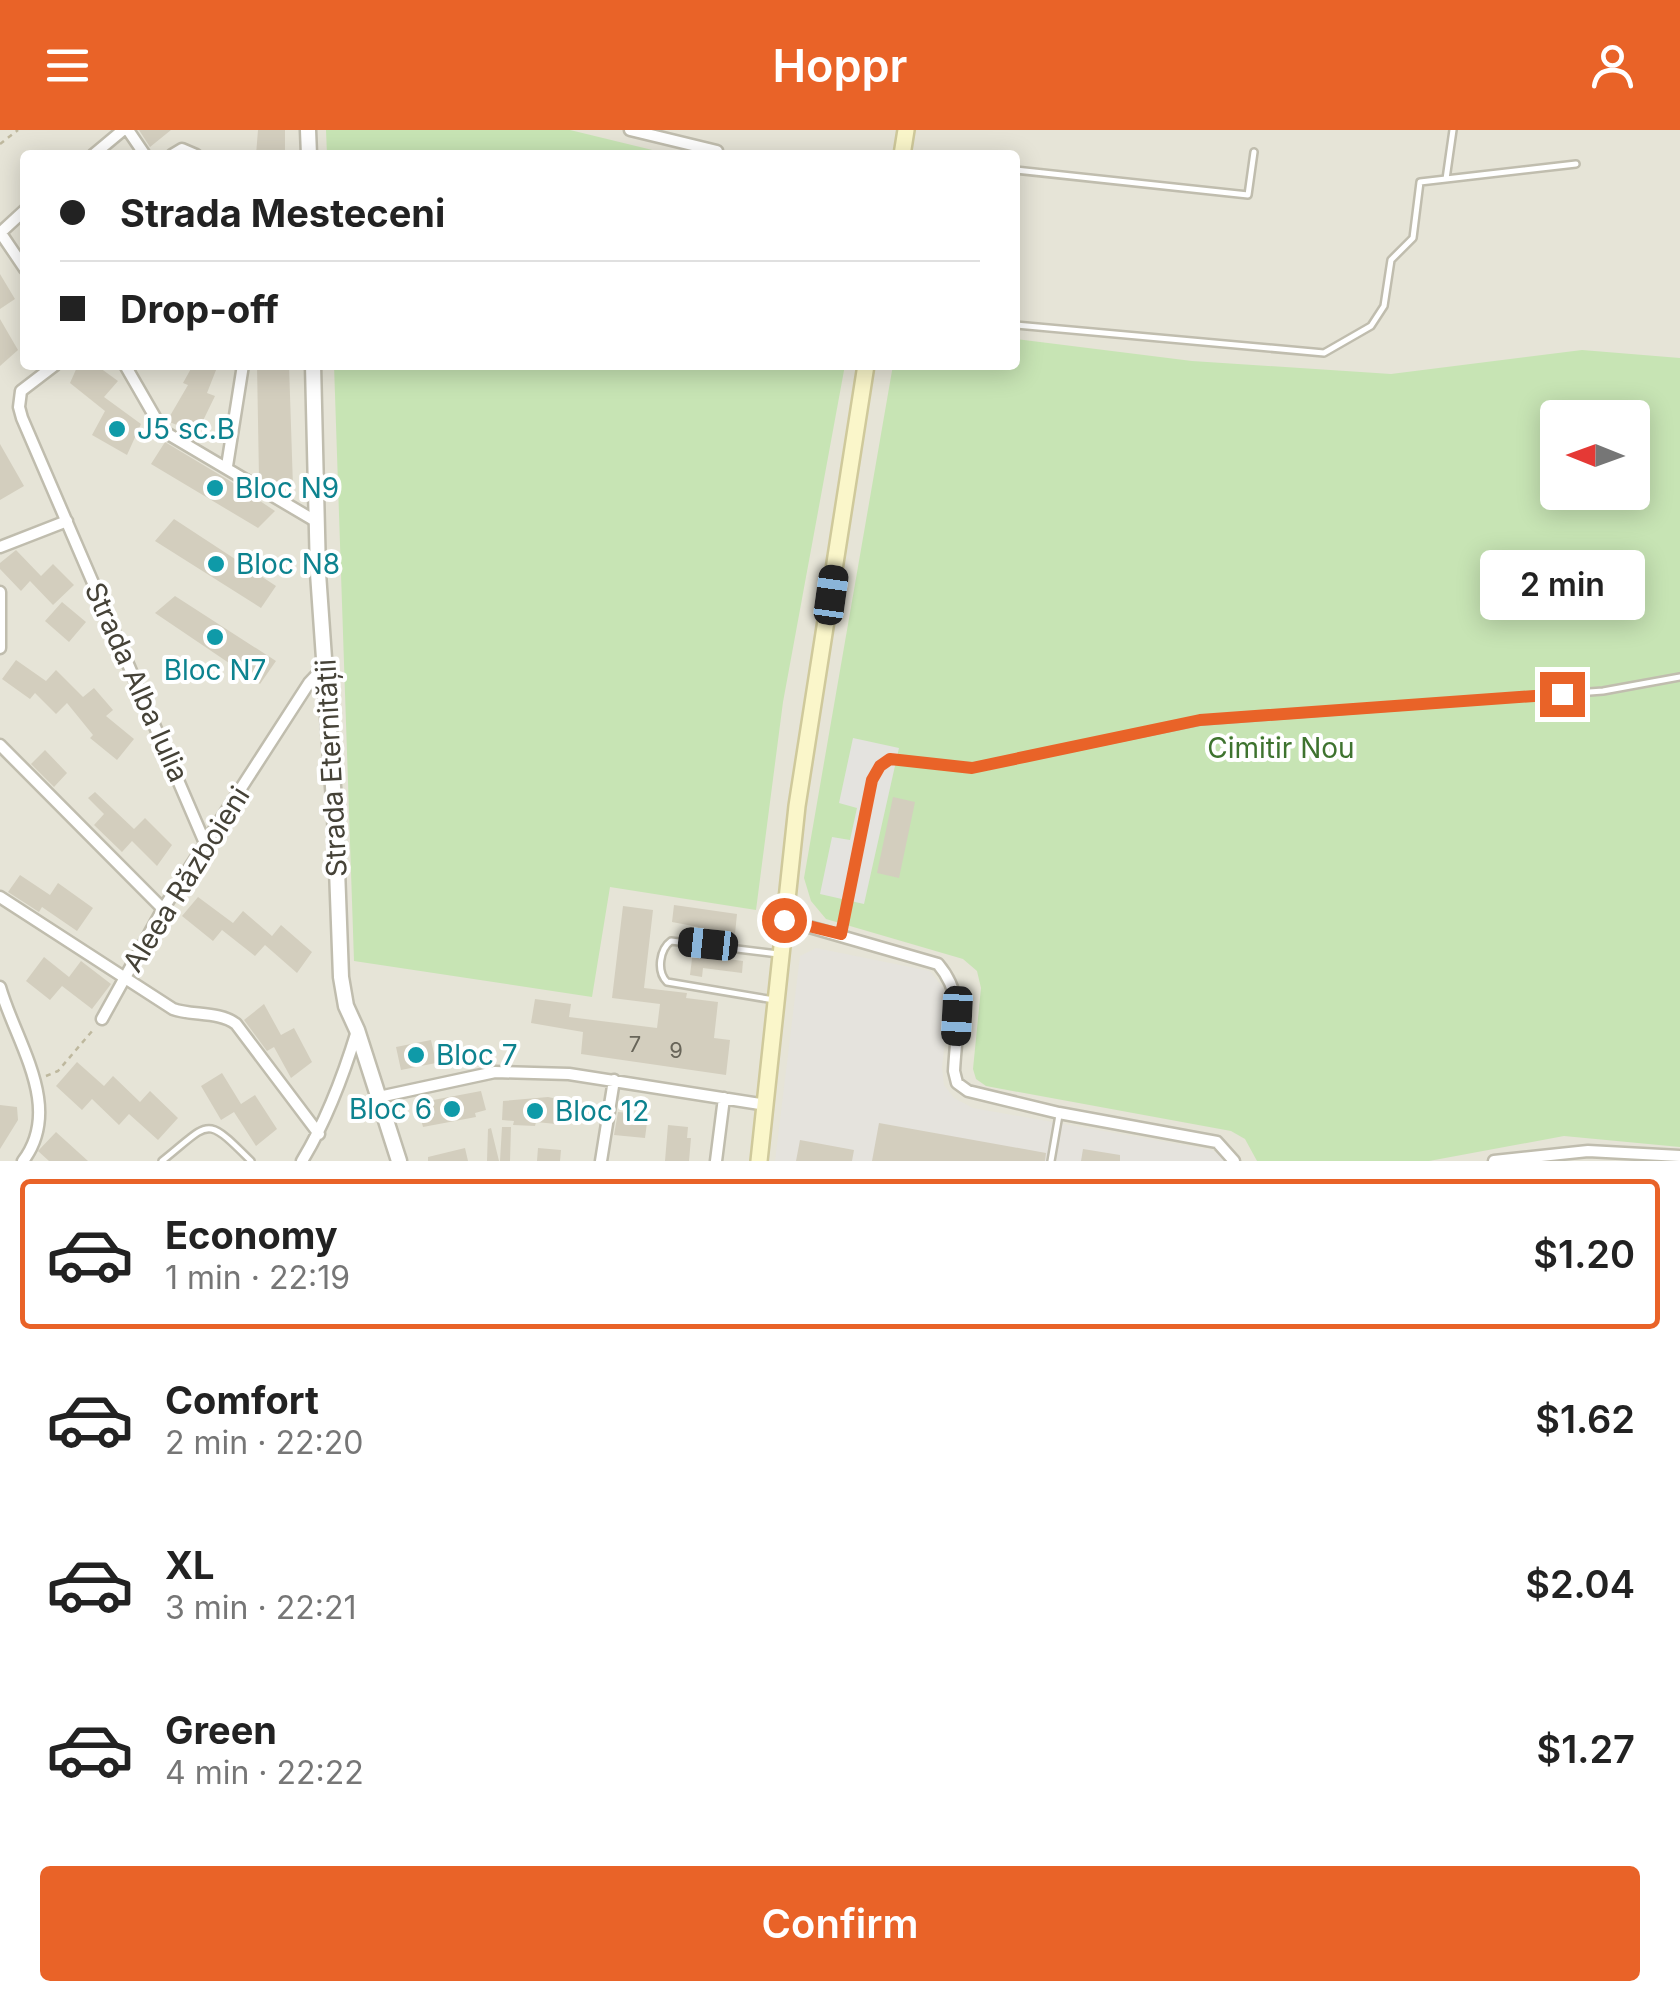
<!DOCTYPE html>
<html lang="en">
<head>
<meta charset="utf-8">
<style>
	:root { --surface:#fff; --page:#f2f2f2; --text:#222; --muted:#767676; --line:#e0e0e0; --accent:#e96328 }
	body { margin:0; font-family:Inter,sans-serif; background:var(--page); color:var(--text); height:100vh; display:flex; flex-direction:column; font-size:38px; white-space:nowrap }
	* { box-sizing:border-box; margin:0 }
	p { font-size:32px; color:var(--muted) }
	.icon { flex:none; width:55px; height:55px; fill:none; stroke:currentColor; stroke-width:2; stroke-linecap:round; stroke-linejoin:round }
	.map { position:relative; height:1031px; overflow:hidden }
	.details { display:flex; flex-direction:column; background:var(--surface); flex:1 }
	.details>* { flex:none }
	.banner { position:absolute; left:20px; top:20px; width:1000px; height:220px; border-radius:10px; box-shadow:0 5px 25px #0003; display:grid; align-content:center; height:220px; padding:0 40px; background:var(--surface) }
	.needle { width:65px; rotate:271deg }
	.buttons { position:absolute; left:1540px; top:270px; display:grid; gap:20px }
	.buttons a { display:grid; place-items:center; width:110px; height:110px; border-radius:10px; background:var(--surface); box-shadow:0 5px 25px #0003; font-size:50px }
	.end { position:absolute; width:45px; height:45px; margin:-22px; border:12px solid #e96328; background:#fff; box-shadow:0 0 0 5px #fff }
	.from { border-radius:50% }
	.bubble { position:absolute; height:70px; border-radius:10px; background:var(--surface); box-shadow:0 5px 25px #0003; font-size:32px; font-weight:600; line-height:70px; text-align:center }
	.car { position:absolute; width:30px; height:60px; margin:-30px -15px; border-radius:12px; box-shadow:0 0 8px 2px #0007; background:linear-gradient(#222 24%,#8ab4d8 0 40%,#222 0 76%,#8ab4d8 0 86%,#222 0) }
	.banner b { display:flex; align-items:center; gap:35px; height:95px; font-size:38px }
	.banner b+b { border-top:2px solid var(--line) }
	.banner i { width:25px; height:25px; background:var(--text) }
	ul { padding:18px 0 0; list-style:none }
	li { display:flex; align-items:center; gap:30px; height:150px; margin:0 20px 15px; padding:0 20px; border:5px solid transparent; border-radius:10px }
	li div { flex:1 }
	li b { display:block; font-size:38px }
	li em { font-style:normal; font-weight:600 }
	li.active { border-color:var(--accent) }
	li>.icon { width:90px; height:90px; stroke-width:1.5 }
	.cta { display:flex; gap:20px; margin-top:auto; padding:20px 40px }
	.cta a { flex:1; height:115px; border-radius:10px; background:var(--accent); color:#fff; font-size:40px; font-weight:600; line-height:115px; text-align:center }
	header { display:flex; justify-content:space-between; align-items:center; height:130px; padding:0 40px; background:var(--accent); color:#fff; font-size:45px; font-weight:600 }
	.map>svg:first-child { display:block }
</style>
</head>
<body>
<header><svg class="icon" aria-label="menu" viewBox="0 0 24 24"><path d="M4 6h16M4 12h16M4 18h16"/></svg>Hoppr<svg class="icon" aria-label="person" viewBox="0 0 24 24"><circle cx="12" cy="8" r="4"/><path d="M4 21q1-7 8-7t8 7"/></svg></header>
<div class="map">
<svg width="1680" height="1031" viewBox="0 0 1680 1031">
	<rect width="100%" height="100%" fill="#f3f1e8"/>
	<path fill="#e6e4d7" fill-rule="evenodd" d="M0 0H1680V1031H0ZM25 25H1015V235H25ZM1558 288H1632V362H1558Z"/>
	<path fill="#e5e3dd" d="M816 818 930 841 944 859 948 888 942 937 944 955 954 968 973 978 1212 1020 1229 1031H775L800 826Z"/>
	<path fill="#c7e4b4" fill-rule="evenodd" d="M326 0H570L673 25H327Z
		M1015 209 1192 231 1391 244 1582 220 1680 228V1017L1564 1006 1429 1031H1257L1245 1009 1231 1001 986 956 976 949 973 939 981 858 977 841 963 829 826 789 811 771 804 748 893 235H1015ZM1558 288H1632V362H1558Z
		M334 235H845L783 572 756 780 610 757 592 867 354 831Z"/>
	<path fill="#e4e3df" d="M853 608 899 618 864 774 820 764 832 707 850 710 857 678 839 673Z"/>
	<path fill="#d3cebe" d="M139 0H171L150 17Z
		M258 0H285V25H256Z
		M0 144 15 169 0 179Z
		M0 189 18 220 0 236Z
		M78 235H96L118 251 104 267 141 294 127 325 92 305 105 281 70 253Z
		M193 235H218L207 263 215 266 197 303 167 291 188 255 183 253Z
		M257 235H289L293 357 259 348Z
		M165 312 230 351 275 381 258 398 151 334Z
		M0 314 24 356 0 370Z
		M174 389 276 456 261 478 155 411Z
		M16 420 41 446 53 434 74 455 53 475 30 451 21 461 0 439V433Z
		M175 466 276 531 260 554 155 483Z
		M62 472 86 492 69 512 45 491Z
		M16 530 46 551 56 540 83 567 94 558 113 580 106 586 134 609 117 630 90 608 93 605 67 573 56 584 35 563 30 569 2 549Z
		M45 620 67 643 54 657 31 634Z
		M95 662 134 699 145 688 172 715 157 736 132 711 122 722 94 695 104 684 88 668Z
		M893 667 915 672 899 748 877 743Z
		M20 745 50 765 58 753 93 778 77 801 42 777 39 782 8 762Z
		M198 767 233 793 243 781 272 806 281 795 312 822 297 843 265 815 255 826 222 800 213 811 182 786Z
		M674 775 737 784 735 804 672 792Z
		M623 776 653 780 644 858 687 863 686 868 718 872 714 908 730 910 726 945 581 924 583 902 531 893 535 869 571 874 569 887 657 898 660 874 612 868Z
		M693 820 705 821 704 826 743 831 742 843 703 838 702 847 690 845Z
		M44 827 69 847 81 831 111 854 92 879 62 856 50 870 26 851Z
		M264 874 281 905 294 898 312 932 291 948 274 917 267 921 244 890Z
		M431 910 436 933 401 940 396 917Z
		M77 932 104 956 113 946 140 972 150 961 178 988 158 1010 129 984 119 995 92 969 82 980 56 956Z
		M222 943 241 974 255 965 277 999 256 1016 234 982 221 990 201 956Z
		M481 961 486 980 475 983 476 987 423 997 418 978 429 975 428 971Z
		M548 967 568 971 567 990 556 989V994L536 992 535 996 513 995 514 991 502 990 503 971Z
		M0 975 17 977 18 990 0 1019Z
		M618 982 648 985 645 1008 614 1005Z
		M879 993 1046 1023 1045 1031H872Z
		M668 995 688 997 687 1008H691L689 1031H665Z
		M502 997H511L510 1031H500Z
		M491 998 499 1031H487L488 999Z
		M56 1002 88 1031H49L38 1021Z
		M800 1010 854 1020 852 1031H796Z
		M465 1018 468 1031H428V1027Z
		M538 1018 561 1020 560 1031H537Z
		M1083 1019 1120 1025V1031H1081Z"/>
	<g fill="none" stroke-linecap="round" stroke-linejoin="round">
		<g stroke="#c0bdae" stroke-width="10">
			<path id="service" d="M1453 0 1446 49 1576 34
				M1015 40 1248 65 1254 22
				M1015 195 1324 223 1371 196 1384 176 1391 130 1413 108 1420 52 1446 49
				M841 804 872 650 880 636 890 629 971 638 1200 591 1603 561 1680 547
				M774 870 667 852C656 841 660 819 671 811L778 824
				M162 1031C211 992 204 984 251 1031
				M1051 1031 1059 985"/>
		</g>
		<g stroke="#c0bdae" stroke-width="15">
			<path id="minor" d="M128 0 145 25
				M630 0 717 21
				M93 25 123 0
				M172 25 182 19 196 25
				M0 102 25 139
				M0 103 25 80
				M55 235 21 261 19 277 22 288 205 713
				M125 235 163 301 317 392
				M227 336 243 235
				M0 417 67 391
				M0 462V518
				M0 615 163 779
				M0 767 173 879C192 886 219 881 236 894L319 1004
				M785 790 938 834C966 867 956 900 954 941L957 953 968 961 1059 983 1217 1012 1234 1031
				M0 857C16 913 64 977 23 1031
				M102 889 163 779 309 553 325 536
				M379 967 495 942 569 944 766 975
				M302 1031C327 990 343 947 357 901
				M601 1031 614 950
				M716 1031 724 968
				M1494 1031 1588 1021 1680 1026"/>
		</g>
		<g stroke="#c0bdae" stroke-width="19">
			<path id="tertiary" d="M308 0 309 25
				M313 235 318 443 335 685 341 847 346 876 357 900 399 1031"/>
		</g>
		<g stroke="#cfc99b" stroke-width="20">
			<path id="secondary" d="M902 25 906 0
				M759 1031 797 676 866 235"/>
		</g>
		<path stroke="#beb89e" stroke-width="2.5" stroke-dasharray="5 5" stroke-linecap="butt" d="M0 14 18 0
			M46 946 58 941 93 900"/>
		<use href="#service" stroke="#fff" stroke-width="5"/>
		<use href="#minor" stroke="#fff" stroke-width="10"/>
		<use href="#tertiary" stroke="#fff" stroke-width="14"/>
		<use href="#secondary" stroke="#faf6ca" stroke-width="15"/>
	</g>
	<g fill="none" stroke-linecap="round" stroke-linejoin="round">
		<path stroke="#e96328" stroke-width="12" d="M784 790 841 804 872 650 880 636 890 629 972 638 1200 590 1562 564"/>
	</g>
	<g fill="#0f9aa8" stroke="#fff" stroke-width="4">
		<circle cx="117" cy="299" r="10"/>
		<circle cx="215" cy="358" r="10"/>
		<circle cx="216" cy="434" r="10"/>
		<circle cx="215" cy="507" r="10"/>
		<circle cx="416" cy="925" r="10"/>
		<circle cx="452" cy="979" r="10"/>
		<circle cx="535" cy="981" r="10"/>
	</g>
	<g text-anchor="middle" stroke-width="8" stroke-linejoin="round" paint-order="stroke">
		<g font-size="22" fill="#686559">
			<text x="635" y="922">7</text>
			<text x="676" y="928">9</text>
		</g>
		<g font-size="28" fill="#0d838f" stroke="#fff" text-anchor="start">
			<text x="137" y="309">J5 sc.B</text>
			<text x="235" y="368">Bloc N9</text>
			<text x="236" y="444">Bloc N8</text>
			<text x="215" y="550" text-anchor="middle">Bloc N7</text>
			<text x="436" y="935">Bloc 7</text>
			<text x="432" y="989" text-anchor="end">Bloc 6</text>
			<text x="555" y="991">Bloc 12</text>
		</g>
		<g font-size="28" fill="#454237" stroke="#fff">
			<text transform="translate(137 552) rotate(66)" y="10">Strada Alba Iulia</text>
			<text transform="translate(331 638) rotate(-93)" y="10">Strada Eternității</text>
			<text transform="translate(186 749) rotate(-58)" y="10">Aleea Războieni</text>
		</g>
		<g font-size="28" fill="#3e732f" stroke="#fff">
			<text x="1281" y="628">Cimitir Nou</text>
		</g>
	</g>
</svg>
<div class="buttons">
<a><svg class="needle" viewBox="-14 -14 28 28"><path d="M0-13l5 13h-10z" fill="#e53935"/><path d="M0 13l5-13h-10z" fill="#767676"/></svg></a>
</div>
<i class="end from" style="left:784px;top:790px"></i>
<i class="end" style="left:1562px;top:564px"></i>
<div class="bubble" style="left:1480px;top:420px;width:165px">2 min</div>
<i class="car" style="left:831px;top:465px;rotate:8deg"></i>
<i class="car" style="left:708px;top:814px;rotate:276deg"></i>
<i class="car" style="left:957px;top:886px;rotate:183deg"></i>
<div class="banner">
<b><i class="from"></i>Strada Mesteceni</b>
<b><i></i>Drop-off</b>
</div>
</div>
<section class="details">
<ul>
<li class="active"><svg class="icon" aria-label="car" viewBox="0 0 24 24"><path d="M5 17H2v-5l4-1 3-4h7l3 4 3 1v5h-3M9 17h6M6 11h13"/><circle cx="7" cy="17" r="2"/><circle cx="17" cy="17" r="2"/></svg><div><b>Economy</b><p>1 min · 22:19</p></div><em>$1.20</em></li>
<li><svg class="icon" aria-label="car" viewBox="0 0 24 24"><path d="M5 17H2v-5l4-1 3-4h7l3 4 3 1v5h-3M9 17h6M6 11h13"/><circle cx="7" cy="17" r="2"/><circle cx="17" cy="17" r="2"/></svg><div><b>Comfort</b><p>2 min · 22:20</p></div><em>$1.62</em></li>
<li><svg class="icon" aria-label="car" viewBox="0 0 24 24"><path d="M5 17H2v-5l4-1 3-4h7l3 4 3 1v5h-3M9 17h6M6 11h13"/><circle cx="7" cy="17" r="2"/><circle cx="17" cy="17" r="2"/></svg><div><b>XL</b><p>3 min · 22:21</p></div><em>$2.04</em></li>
<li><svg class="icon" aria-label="car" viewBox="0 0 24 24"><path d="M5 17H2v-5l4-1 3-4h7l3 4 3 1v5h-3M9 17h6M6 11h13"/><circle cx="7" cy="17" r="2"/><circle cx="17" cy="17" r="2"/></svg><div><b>Green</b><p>4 min · 22:22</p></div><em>$1.27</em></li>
</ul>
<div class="cta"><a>Confirm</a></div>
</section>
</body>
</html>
